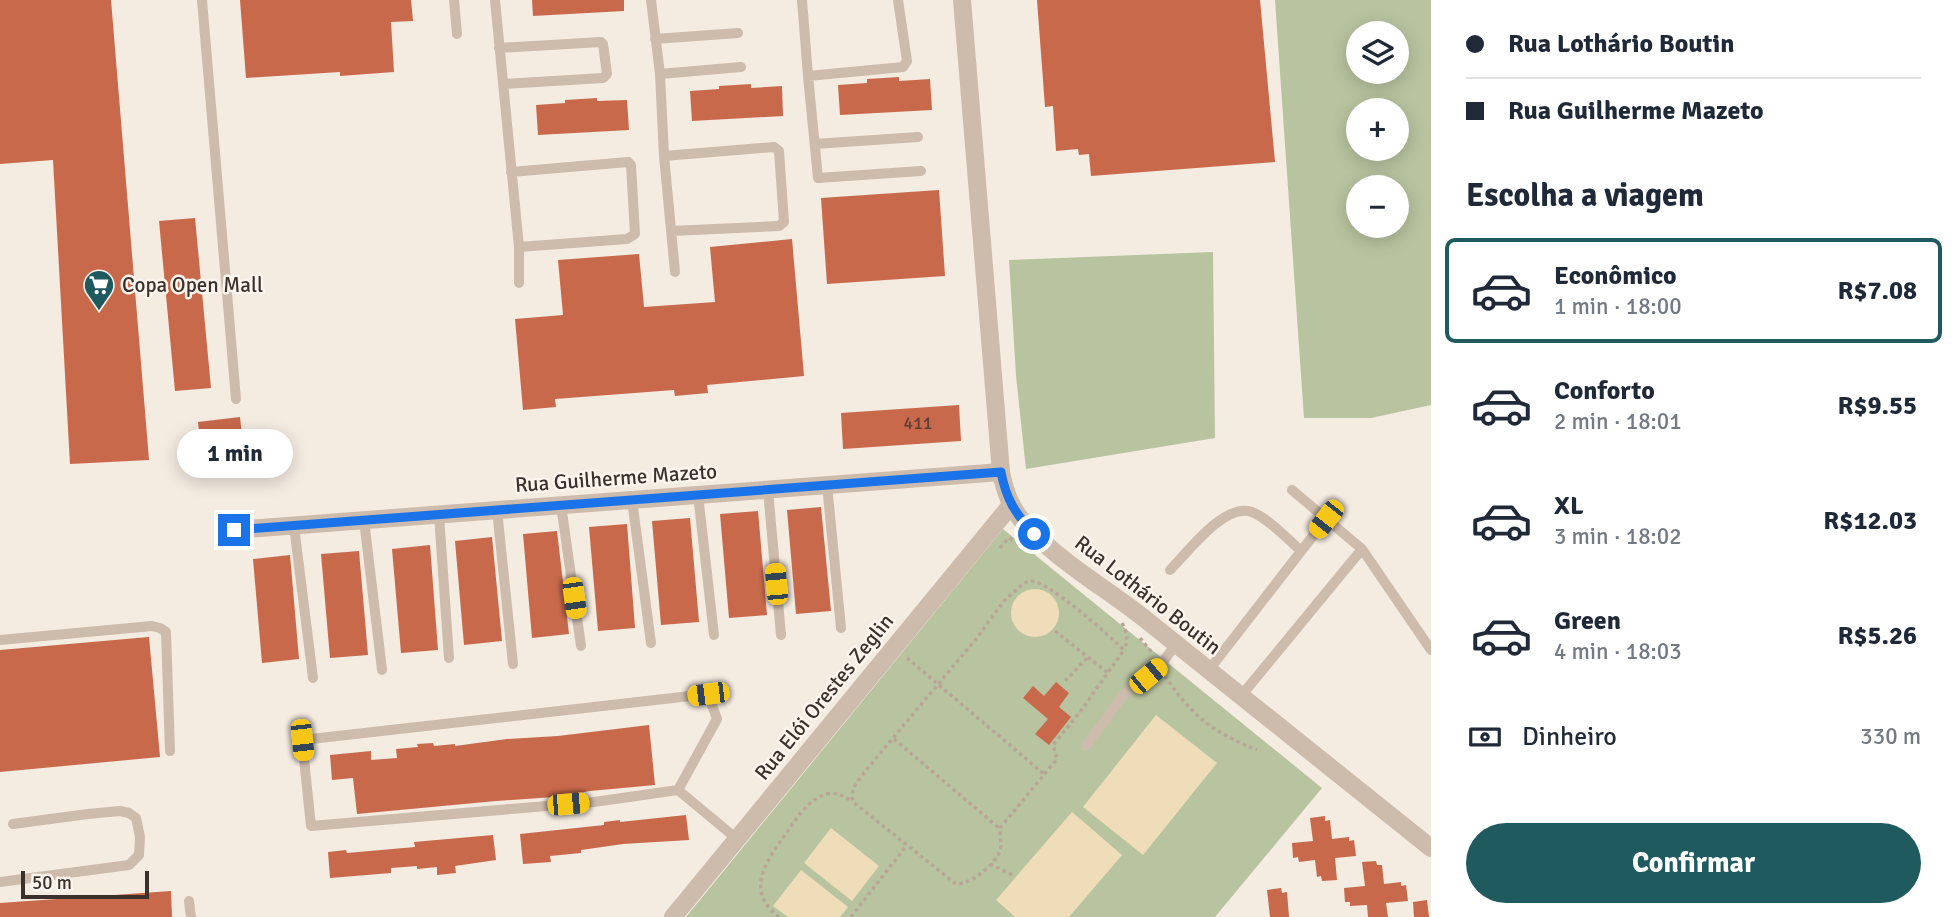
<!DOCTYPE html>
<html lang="pt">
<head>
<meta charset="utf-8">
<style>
	:root { --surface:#fff; --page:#f6f6f7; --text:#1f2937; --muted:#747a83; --line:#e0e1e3; --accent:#1f5a5e }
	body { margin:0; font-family:Signika,sans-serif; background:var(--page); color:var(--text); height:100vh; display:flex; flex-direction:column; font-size:26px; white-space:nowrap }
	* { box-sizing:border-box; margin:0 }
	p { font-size:23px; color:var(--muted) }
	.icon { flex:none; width:38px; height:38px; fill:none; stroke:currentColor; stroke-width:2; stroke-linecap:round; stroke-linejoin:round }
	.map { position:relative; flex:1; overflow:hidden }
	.drawer { display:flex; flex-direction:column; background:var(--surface); width:525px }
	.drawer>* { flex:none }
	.banner { display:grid; align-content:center; height:154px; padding:0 35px; background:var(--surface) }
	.controls { position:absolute; left:1346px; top:21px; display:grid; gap:14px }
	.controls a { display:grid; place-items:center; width:63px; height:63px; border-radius:50%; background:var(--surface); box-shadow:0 4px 18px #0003; font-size:35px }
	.scale { position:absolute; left:21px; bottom:18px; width:128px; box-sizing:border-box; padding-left:7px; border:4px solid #3b302b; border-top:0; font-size:19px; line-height:24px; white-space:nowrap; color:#3b302b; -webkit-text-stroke:5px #fbf5ee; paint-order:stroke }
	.end { position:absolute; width:32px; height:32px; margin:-16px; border:9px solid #1a73e8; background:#fff; box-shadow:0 0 0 4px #fff }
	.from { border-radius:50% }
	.bubble { position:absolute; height:49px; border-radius:24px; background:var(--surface); box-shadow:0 4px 18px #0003; font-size:23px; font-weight:800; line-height:49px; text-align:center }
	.car { position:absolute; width:21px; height:42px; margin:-21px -10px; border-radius:9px; box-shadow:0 0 5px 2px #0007; background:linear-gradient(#f5c518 24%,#345 0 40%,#f5c518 0 76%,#345 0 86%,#f5c518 0) }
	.banner b { display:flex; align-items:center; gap:24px; height:66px; font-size:26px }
	.banner b+b { border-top:2px solid var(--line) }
	.banner i { width:18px; height:18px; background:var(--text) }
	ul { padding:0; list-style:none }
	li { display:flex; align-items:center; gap:21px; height:105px; margin:0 14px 10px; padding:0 21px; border:4px solid transparent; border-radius:10px }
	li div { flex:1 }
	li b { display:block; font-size:26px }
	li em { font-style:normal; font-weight:800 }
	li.current { border-color:var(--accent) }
	li>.icon { width:63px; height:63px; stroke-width:1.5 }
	h2 { padding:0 35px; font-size:32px; line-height:84px }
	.pay { display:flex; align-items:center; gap:18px; height:77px; padding:0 35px; font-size:26px }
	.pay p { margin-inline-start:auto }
	.action { display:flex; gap:14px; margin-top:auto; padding:14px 35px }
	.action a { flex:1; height:80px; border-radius:42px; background:var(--accent); color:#fff; font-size:28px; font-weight:800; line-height:80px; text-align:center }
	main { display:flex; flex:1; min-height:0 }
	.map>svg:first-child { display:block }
</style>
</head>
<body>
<main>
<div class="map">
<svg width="1431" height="917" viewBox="0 0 1431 917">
	<rect width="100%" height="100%" fill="#f4ebe1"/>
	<path fill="#b8c4a0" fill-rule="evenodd" d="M1275 0H1431V405L1371 418H1304ZM1396 33V72H1358V33ZM1396 110V149H1358V110ZM1396 187V226H1358V187Z
		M1213 252 1215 438 1026 469 1016 376 1009 260Z
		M1003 529 1322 788 1215 917H686Z"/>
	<path fill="#efdcb8" d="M1011 613a24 24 0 1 1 48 0a24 24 0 1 1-48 0Z
		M1156 715 1217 763 1143 855 1083 807Z
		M1072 812 1122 855 1069 917H1015L996 900Z
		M831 828 879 866 852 901 804 863Z
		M801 870 848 907 840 917H788L773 906Z"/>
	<path fill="#c8694b" d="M0 0H111L149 460 70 464 53 160 0 164Z
		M240 0H411L413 21 391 22 394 72 340 76V72L246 78Z
		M532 0H624V11L533 16Z
		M1037 0H1260L1275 162 1091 176 1089 154 1079 155 1078 149 1056 151 1053 106 1045 107Z
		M899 77V81L930 79 932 110 840 115 838 85 867 83V79Z
		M751 84V88L782 86 783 116 692 121 690 91 719 89V86Z
		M597 98V101L627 100 629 130 538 135 536 105 565 103V100Z
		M939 190 945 276 827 284 821 198Z
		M195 218 211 388 175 391 159 221Z
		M792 239 804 376 707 385 708 393 675 396 674 390 555 399 556 407 523 410 515 319 563 315 558 260 639 254 644 307 715 302 710 247Z
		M959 405 961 441 843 449 841 413Z
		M240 417 243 446 201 450 198 422Z
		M821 507 831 611 796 614 787 510Z
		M758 511 767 615 729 618 720 514Z
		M690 518 699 622 661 625 652 521Z
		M627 524 635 628 598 631 589 527Z
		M557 531 569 634 532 638 523 534Z
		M492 537 502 641 464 645 455 541Z
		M430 545 438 650 401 653 392 549Z
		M359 551 368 655 330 658 321 554Z
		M290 555 299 659 262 663 253 559Z
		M149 637 160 757 0 772V650Z
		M1056 682 1069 693 1059 707 1071 717 1049 745 1035 734 1048 719 1023 698 1033 686 1044 696Z
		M649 725 655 785 590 791 568 795V796L496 801 357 814 353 778 332 780 330 755 371 751V760L397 758 396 749 418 747 417 744 433 743 434 746 455 744V746L507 739 558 736Z
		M686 815 689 840 623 844 581 850V853L550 856 551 862 523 864 520 834 604 825V822L620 820V822Z
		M1325 816V821L1330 820 1332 839 1349 837V841L1354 840 1356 856 1335 858 1337 880 1322 881 1321 876 1317 877 1315 860 1299 862 1298 857 1293 858 1292 843 1313 841 1310 818Z
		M493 835 496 860 455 866 456 873 437 875V867L417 869V866L391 868V873L330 878 328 852 346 850 347 853 415 847 414 842Z
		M1376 861 1377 865H1382L1384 884 1401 882V886L1406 885 1408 901 1386 903 1388 917H1368L1367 905 1350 906V902H1345L1344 888 1365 886 1362 862Z
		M1281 888 1282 893 1287 892 1289 917H1270L1267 890Z
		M171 891 172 917H0V903Z
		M1427 900 1429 917H1414L1413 902Z"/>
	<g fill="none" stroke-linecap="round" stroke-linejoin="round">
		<path stroke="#b9a596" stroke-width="3.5" stroke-dasharray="3.5 3.5" stroke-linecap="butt" d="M1000 548 1009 538 1019 543
			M1031 581C1048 581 1109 635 1124 650L1080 712 1053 745 1057 759 1000 828C1000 835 1002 845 1000 851 994 866 971 884 956 884L853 802C849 789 860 779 867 769L976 639 1004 601 1024 583Z
			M1122 623C1127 633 1129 639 1124 650
			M1055 631 1108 673
			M1140 638 1153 654
			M907 658 1044 774
			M1165 676C1192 716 1212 732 1257 750
			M1065 681 1087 658
			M894 739 999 828
			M990 864 1015 876
			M779 917C743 890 768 859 787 832 798 817 808 799 827 794 837 792 843 796 852 801
			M851 917 907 845"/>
		<path stroke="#cdbbac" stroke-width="10" d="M202 0 236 399
			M454 0 457 34
			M495 0 519 247V283
			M651 0 660 74 664 156 675 272
			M802 0 808 76 818 178 921 171
			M655 39 738 33
			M499 48 601 42 603 44 607 74 603 78 503 84
			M660 74 741 67
			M808 76 903 67 907 61 898 0
			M815 144 918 137
			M664 156 774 147 779 151 784 222 779 226 671 231
			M511 172 628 162 631 165 635 234 627 239 519 247
			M827 485 841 628
			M768 490 781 635
			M1292 490 1362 549 1431 650
			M698 495 714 635
			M632 500 651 643
			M561 505 581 646
			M497 510 513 664
			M439 515 449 658
			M364 520 382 670
			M294 526 313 678
			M1170 570C1188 552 1221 507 1248 511 1263 513 1289 540 1301 551
			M0 640 152 626 160 628 166 632 170 751
			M1209 670 1326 519
			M1241 696 1362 549
			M1086 746 1122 697 1136 682 1148 676 1160 666 1176 644
			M678 790 717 719 708 694 302 740 311 826 594 802 678 790 737 839
			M0 882 129 865 139 855 140 837 136 818 129 813 120 811 88 814 13 824
			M189 901 191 917"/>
		<path stroke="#cdbbac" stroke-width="18" d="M962 0 1001 472C1005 492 1011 509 1025 524 1059 562 1106 588 1145 619 1241 695 1336 772 1431 848
			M234 530 1001 472
			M673 917 1011 505"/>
	</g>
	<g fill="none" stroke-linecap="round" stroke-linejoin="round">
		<path stroke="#1a73e8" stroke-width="9" d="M234 530 1001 472C1006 499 1015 513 1034 534"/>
	</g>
	<defs>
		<g id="supermarket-pin" transform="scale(1.575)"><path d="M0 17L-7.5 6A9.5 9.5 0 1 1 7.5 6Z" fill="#1f5a5e" stroke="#fbf5ee"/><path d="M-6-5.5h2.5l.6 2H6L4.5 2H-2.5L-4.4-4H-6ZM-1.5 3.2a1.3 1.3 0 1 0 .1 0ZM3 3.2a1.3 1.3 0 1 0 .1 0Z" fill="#fff"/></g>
	</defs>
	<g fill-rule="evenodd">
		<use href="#supermarket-pin" x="99" y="285"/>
	</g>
	<g text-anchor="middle" stroke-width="5" stroke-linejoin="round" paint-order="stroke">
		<g font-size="18" fill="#5e3e33">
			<text x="918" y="429">411</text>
		</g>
		<g font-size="21" fill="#3b302b" stroke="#fbf5ee" text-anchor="start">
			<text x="122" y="292">Copa Open Mall</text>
		</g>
		<g font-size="21" fill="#3b302b" stroke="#fbf5ee">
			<text transform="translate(616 478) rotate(-4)" y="7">Rua Guilherme Mazeto</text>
			<text transform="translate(1148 595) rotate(38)" y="7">Rua Lothário Boutin</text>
			<text transform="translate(824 697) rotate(-51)" y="7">Rua Elói Orestes Zeglin</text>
		</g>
	</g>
</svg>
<div class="controls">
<a><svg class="icon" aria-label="layers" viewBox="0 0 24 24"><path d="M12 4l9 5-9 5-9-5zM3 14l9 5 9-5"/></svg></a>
<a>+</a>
<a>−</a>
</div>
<div class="scale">50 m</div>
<i class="end from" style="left:1034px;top:534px"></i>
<i class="end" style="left:234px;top:530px"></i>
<div class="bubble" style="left:177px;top:429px;width:116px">1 min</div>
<i class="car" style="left:1326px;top:519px;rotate:218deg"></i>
<i class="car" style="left:776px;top:584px;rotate:355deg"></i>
<i class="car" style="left:574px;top:598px;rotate:172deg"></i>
<i class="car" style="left:1148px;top:676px;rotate:50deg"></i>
<i class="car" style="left:708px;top:694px;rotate:263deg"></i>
<i class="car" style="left:302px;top:740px;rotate:174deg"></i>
<i class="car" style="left:568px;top:804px;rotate:85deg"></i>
</div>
<section class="drawer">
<div class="banner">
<b><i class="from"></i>Rua Lothário Boutin</b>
<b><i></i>Rua Guilherme Mazeto</b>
</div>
<h2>Escolha a viagem</h2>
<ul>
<li class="current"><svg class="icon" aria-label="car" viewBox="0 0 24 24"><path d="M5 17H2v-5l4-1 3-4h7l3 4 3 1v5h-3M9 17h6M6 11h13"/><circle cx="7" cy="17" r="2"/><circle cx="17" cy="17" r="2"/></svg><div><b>Econômico</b><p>1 min · 18:00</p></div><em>R$7.08</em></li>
<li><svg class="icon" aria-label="car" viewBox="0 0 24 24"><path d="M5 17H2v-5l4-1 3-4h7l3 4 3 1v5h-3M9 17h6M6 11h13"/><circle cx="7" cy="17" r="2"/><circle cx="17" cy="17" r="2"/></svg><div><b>Conforto</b><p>2 min · 18:01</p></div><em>R$9.55</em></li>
<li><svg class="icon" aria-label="car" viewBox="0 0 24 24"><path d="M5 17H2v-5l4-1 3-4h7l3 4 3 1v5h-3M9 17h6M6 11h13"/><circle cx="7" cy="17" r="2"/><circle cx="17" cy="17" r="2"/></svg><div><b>XL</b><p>3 min · 18:02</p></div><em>R$12.03</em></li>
<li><svg class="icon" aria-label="car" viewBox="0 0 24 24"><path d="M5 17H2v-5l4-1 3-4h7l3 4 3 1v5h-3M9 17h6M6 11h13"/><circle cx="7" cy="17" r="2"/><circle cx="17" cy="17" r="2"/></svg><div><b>Green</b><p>4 min · 18:03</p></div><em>R$5.26</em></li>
</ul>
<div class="pay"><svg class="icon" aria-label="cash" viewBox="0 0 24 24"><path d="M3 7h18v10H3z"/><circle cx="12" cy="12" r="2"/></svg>Dinheiro<p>330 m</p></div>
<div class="action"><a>Confirmar</a></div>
</section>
</main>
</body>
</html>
